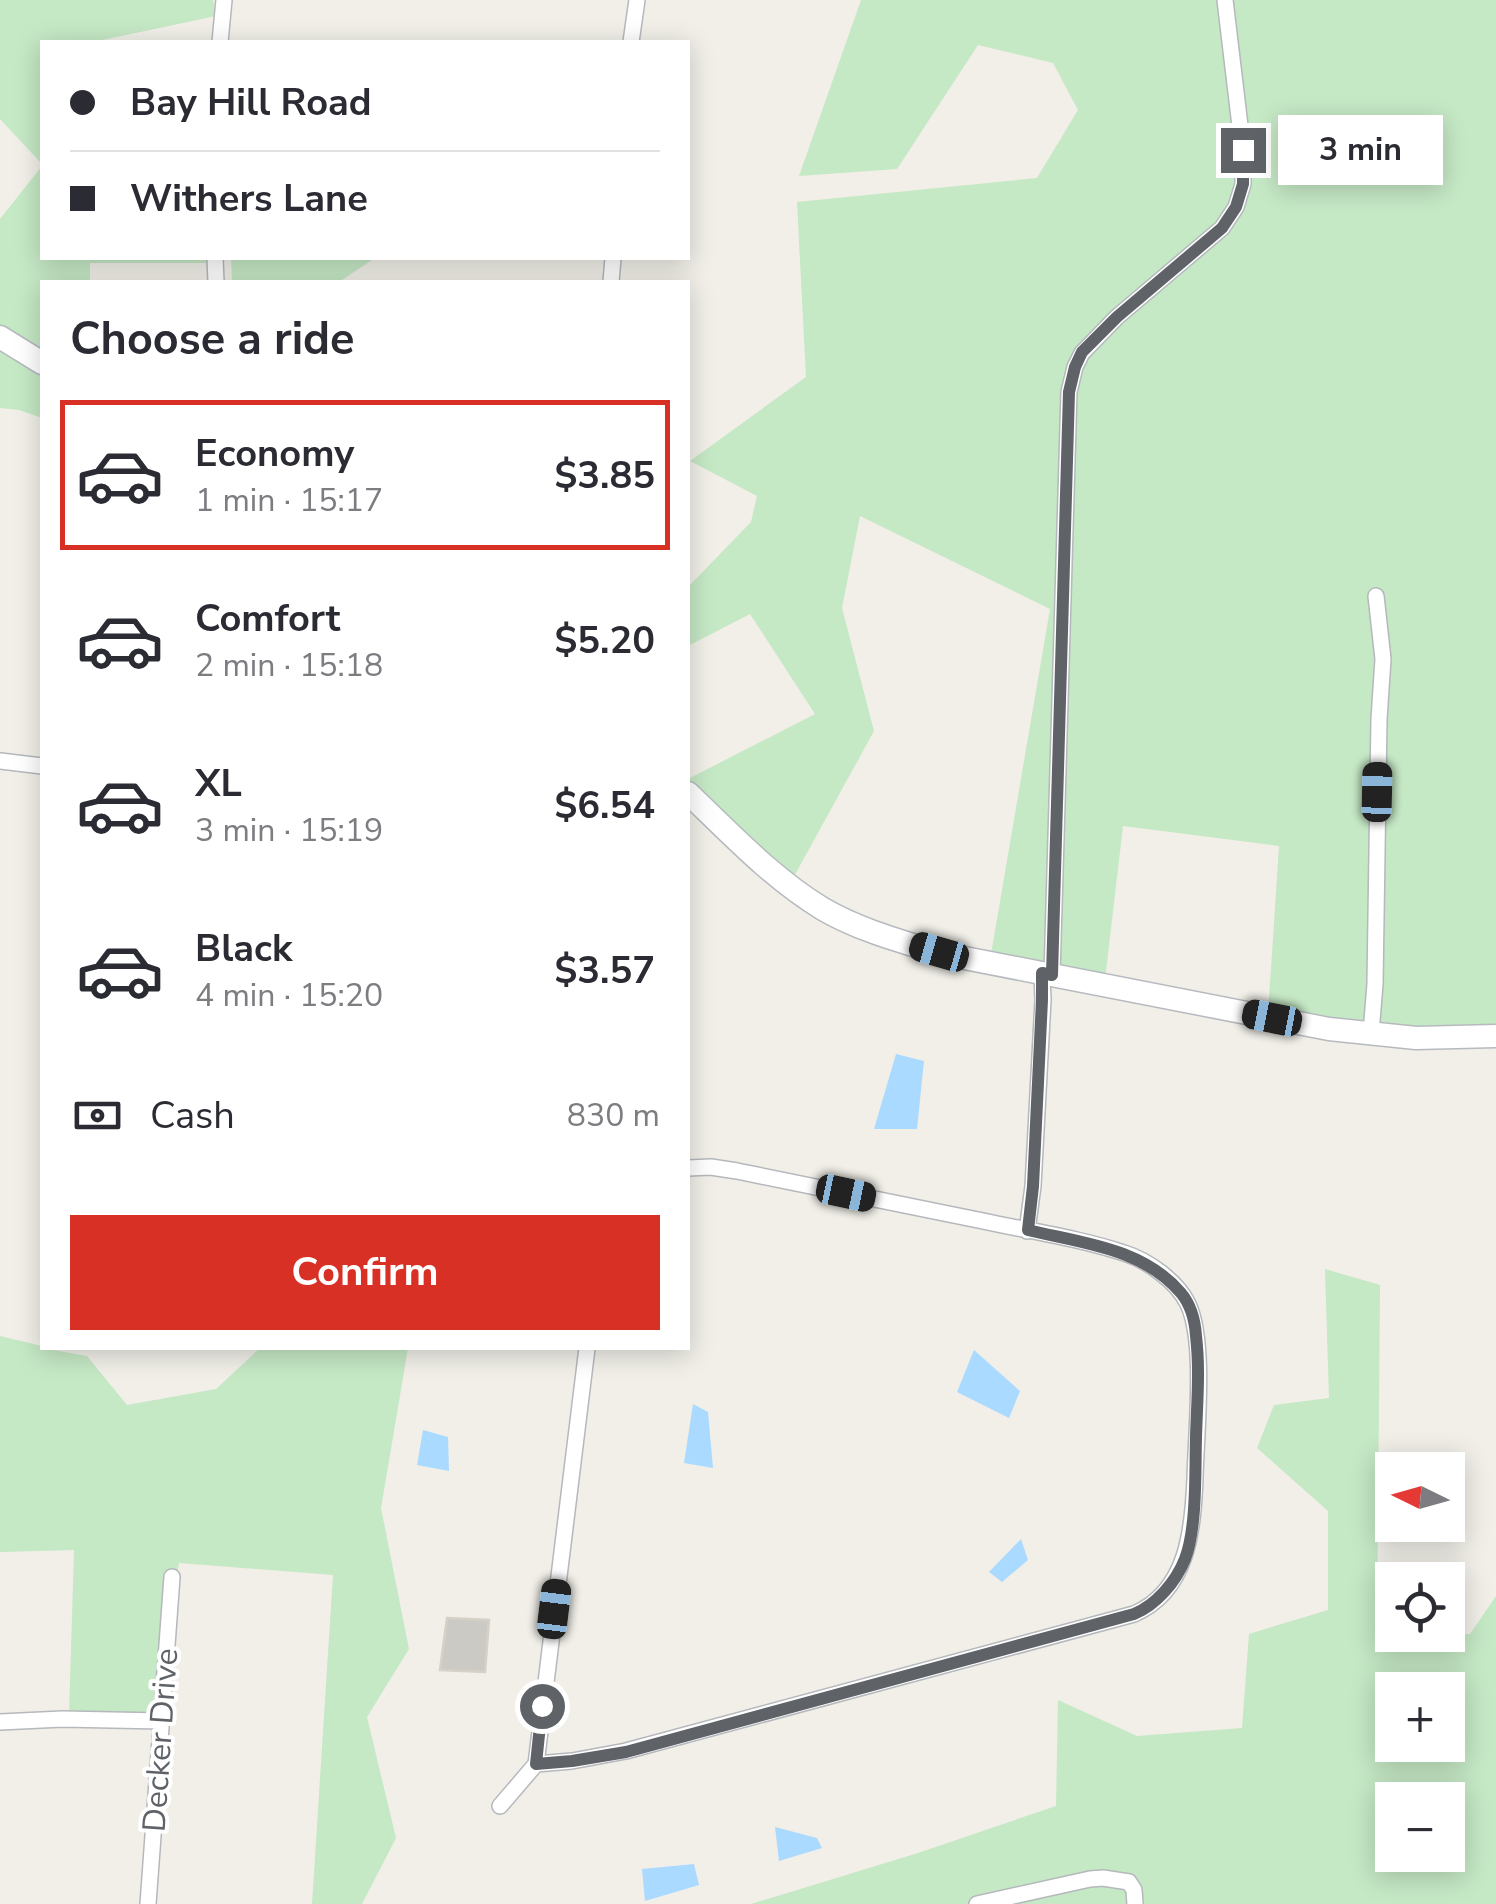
<!DOCTYPE html>
<html lang="en">
<head>
<meta charset="utf-8">
<style>
	:root { --surface:#fff; --page:#f2f2f3; --text:#2b2b33; --muted:#7c7c81; --line:#e1e1e2; --accent:#d93025 }
	body { margin:0; font-family:"Nunito Sans",sans-serif; background:var(--page); color:var(--text); height:100vh; display:flex; flex-direction:column; font-size:38px; white-space:nowrap }
	* { box-sizing:border-box; margin:0 }
	p { font-size:32px; color:var(--muted) }
	.icon { flex:none; width:55px; height:55px; fill:none; stroke:currentColor; stroke-width:2; stroke-linecap:round; stroke-linejoin:round }
	.map { position:relative; flex:1; overflow:hidden }
	.side { position:absolute; left:40px; top:280px; width:650px; height:1070px; display:flex; flex-direction:column; background:var(--surface); border-radius:0px; box-shadow:0 5px 25px #0003 }
	.side>* { flex:none }
	.banner { position:absolute; left:40px; top:40px; width:650px; height:220px; border-radius:0px; box-shadow:0 5px 25px #0003; display:grid; align-content:center; height:220px; padding:0 30px; background:var(--surface) }
	.needle { width:65px; rotate:275deg }
	.buttons { position:absolute; left:1375px; top:1452px; display:grid; gap:20px }
	.buttons a { display:grid; place-items:center; width:90px; height:90px; border-radius:0px; background:var(--surface); box-shadow:0 5px 25px #0003; font-size:50px }
	.end { position:absolute; width:45px; height:45px; margin:-22px; border:12px solid #5f6368; background:#fff; box-shadow:0 0 0 5px #fff }
	.from { border-radius:50% }
	.bubble { position:absolute; height:70px; border-radius:0px; background:var(--surface); box-shadow:0 5px 25px #0003; font-size:32px; font-weight:700; line-height:70px; text-align:center }
	.car { position:absolute; width:30px; height:60px; margin:-30px -15px; border-radius:12px; box-shadow:0 0 8px 2px #0007; background:linear-gradient(#222 24%,#8ab4d8 0 40%,#222 0 76%,#8ab4d8 0 86%,#222 0) }
	.banner b { display:flex; align-items:center; gap:35px; height:95px; font-size:38px }
	.banner b+b { border-top:2px solid var(--line) }
	.banner i { width:25px; height:25px; background:var(--text) }
	ul { padding:0; list-style:none }
	li { display:flex; align-items:center; gap:30px; height:150px; margin:0 20px 15px; padding:0 10px; border:5px solid transparent; border-radius:0px }
	li div { flex:1 }
	li b { display:block; font-size:38px }
	li em { font-style:normal; font-weight:700 }
	li.selected { border-color:var(--accent) }
	li>.icon { width:90px; height:90px; stroke-width:1.5 }
	h2 { padding:0 30px; font-size:45px; line-height:120px }
	.pay { display:flex; align-items:center; gap:25px; height:110px; padding:0 30px; font-size:38px }
	.pay p { margin-inline-start:auto }
	.button { display:flex; gap:20px; margin-top:auto; padding:20px 30px }
	.button a { flex:1; height:115px; border-radius:0px; background:var(--accent); color:#fff; font-size:40px; font-weight:700; line-height:115px; text-align:center }
	.map>svg:first-child { display:block }
</style>
</head>
<body>
<div class="map">
<svg width="1496" height="1904" viewBox="0 0 1496 1904">
	<rect width="100%" height="100%" fill="#f1efe8"/>
	<path fill="#c5e8c5" fill-rule="evenodd" d="M0 0H213L216 16 93 42H42V164L0 119Z
		M861 0H1496V1035L1268 1014 1279 846 1123 826 1104 988 989 966 1050 609 860 516 842 608 874 731 786 891 688 794V779L815 714 750 614 688 646V587L751 522 757 496 690 461 806 377 797 202 1037 178 1078 110 1053 63 978 45 897 169 799 176Z
		M42 166V258H209V263H90V282H42V418L19 410 0 408V219Z
		M231 258H375L339 282H232Z
		M1325 1269 1380 1285 1377 1633 1470 1634 1496 1596V1904H751L918 1853 1056 1806 1058 1700 1137 1736 1242 1728 1249 1634 1328 1610V1511L1257 1448 1274 1405 1329 1398ZM1392 1690H1448V1745H1392ZM1392 1800H1448V1855H1392Z
		M0 1336 42 1346V1348L87 1356 127 1405 216 1389 260 1348H408L381 1508 409 1649 367 1717 396 1838 362 1904H312L333 1575 179 1563 153 1714 69 1715 74 1550 0 1552Z"/>
	<path fill="#aadaff" d="M896 1054 924 1061 917 1129H874Z
		M974 1350 1020 1391 1009 1418 957 1392Z
		M693 1404 708 1412 713 1468 684 1463Z
		M423 1430 448 1437 449 1471 417 1465Z
		M1021 1539 1028 1560 1002 1582 989 1572Z
		M775 1827 817 1838 822 1848 779 1861Z
		M694 1864 699 1885 645 1901 642 1869Z"/>
	<path fill="#cccac5" stroke="#d6d1c6" stroke-width="2.5" d="M447 1618 489 1620 485 1672 440 1670Z"/>
	<g fill="none" stroke-linecap="round" stroke-linejoin="round">
		<g stroke="#b5b8bc" stroke-width="18">
			<path id="street" d="M220 42 224 0
				M631 42 637 0
				M215 258 216 282
				M611 282 613 258
				M0 761 42 766
				M1052 975 1069 392 1075 367 1082 353 1117 317 1222 228 1236 207 1243 184V151L1225 0
				M1371 1033 1375 984 1379 719 1383 659 1376 596
				M1027 1231 1033 1186 1043 1000 1042 973
				M0 1722 62 1719 162 1721
				M536 1764 572 1761 626 1751 1134 1614C1188 1591 1193 1529 1195 1478 1196 1433 1206 1342 1188 1304 1177 1281 1147 1260 1124 1253 1079 1238 1029 1231 983 1221 901 1205 819 1188 737 1171L711 1167 688 1168
				M536 1764 587 1348
				M500 1806 536 1764
				M148 1904 172 1577
				M977 1904 1090 1879 1103 1878 1129 1882 1134 1890 1135 1904"/>
		</g>
		<g stroke="#b6babf" stroke-width="25">
			<path id="secondary" d="M0 337 42 363
				M688 793C731 834 772 878 823 909 859 930 900 941 939 953L1329 1029 1416 1038 1496 1036"/>
		</g>
		<use href="#street" stroke="#fff" stroke-width="15"/>
		<use href="#secondary" stroke="#fff" stroke-width="22"/>
	</g>
	<g fill="none" stroke-linecap="round" stroke-linejoin="round">
		<path stroke="#5f6368" stroke-width="12" d="M542 1706 536 1764 572 1761 626 1752 1134 1614C1156 1605 1176 1582 1185 1559 1197 1528 1195 1471 1196 1437 1197 1403 1200 1370 1196 1336 1195 1321 1191 1305 1181 1293 1143 1248 1082 1243 1028 1230L1033 1186 1042 1000V973L1052 975 1069 392 1075 367 1082 352 1117 317 1222 228 1236 207 1243 184V150"/>
	</g>
	<g text-anchor="middle" stroke-width="8" stroke-linejoin="round" paint-order="stroke">
		<g font-size="32" fill="#5f6368" stroke="#fff">
			<text transform="translate(160 1740) rotate(-86)" y="11">Decker Drive</text>
		</g>
	</g>
</svg>
<div class="buttons">
<a><svg class="needle" viewBox="-14 -14 28 28"><path d="M0-13l5 13h-10z" fill="#e53935"/><path d="M0 13l5-13h-10z" fill="#7c7c81"/></svg></a>
<a><svg class="icon" aria-label="locate" viewBox="0 0 24 24"><circle cx="12" cy="12" r="6"/><path d="M12 2v4M12 18v4M2 12h4M18 12h4"/></svg></a>
<a>+</a>
<a>−</a>
</div>
<i class="end from" style="left:542px;top:1706px"></i>
<i class="end" style="left:1243px;top:150px"></i>
<div class="bubble" style="left:1278px;top:115px;width:165px">3 min</div>
<i class="car" style="left:1377px;top:792px;rotate:1deg"></i>
<i class="car" style="left:939px;top:952px;rotate:286deg"></i>
<i class="car" style="left:1272px;top:1018px;rotate:281deg"></i>
<i class="car" style="left:846px;top:1193px;rotate:102deg"></i>
<i class="car" style="left:554px;top:1609px;rotate:7deg"></i>
<div class="banner">
<b><i class="from"></i>Bay Hill Road</b>
<b><i></i>Withers Lane</b>
</div>
<section class="side">
<h2>Choose a ride</h2>
<ul>
<li class="selected"><svg class="icon" aria-label="car" viewBox="0 0 24 24"><path d="M5 17H2v-5l4-1 3-4h7l3 4 3 1v5h-3M9 17h6M6 11h13"/><circle cx="7" cy="17" r="2"/><circle cx="17" cy="17" r="2"/></svg><div><b>Economy</b><p>1 min · 15:17</p></div><em>$3.85</em></li>
<li><svg class="icon" aria-label="car" viewBox="0 0 24 24"><path d="M5 17H2v-5l4-1 3-4h7l3 4 3 1v5h-3M9 17h6M6 11h13"/><circle cx="7" cy="17" r="2"/><circle cx="17" cy="17" r="2"/></svg><div><b>Comfort</b><p>2 min · 15:18</p></div><em>$5.20</em></li>
<li><svg class="icon" aria-label="car" viewBox="0 0 24 24"><path d="M5 17H2v-5l4-1 3-4h7l3 4 3 1v5h-3M9 17h6M6 11h13"/><circle cx="7" cy="17" r="2"/><circle cx="17" cy="17" r="2"/></svg><div><b>XL</b><p>3 min · 15:19</p></div><em>$6.54</em></li>
<li><svg class="icon" aria-label="car" viewBox="0 0 24 24"><path d="M5 17H2v-5l4-1 3-4h7l3 4 3 1v5h-3M9 17h6M6 11h13"/><circle cx="7" cy="17" r="2"/><circle cx="17" cy="17" r="2"/></svg><div><b>Black</b><p>4 min · 15:20</p></div><em>$3.57</em></li>
</ul>
<div class="pay"><svg class="icon" aria-label="cash" viewBox="0 0 24 24"><path d="M3 7h18v10H3z"/><circle cx="12" cy="12" r="2"/></svg>Cash<p>830 m</p></div>
<div class="button"><a>Confirm</a></div>
</section>
</div>
</body>
</html>
